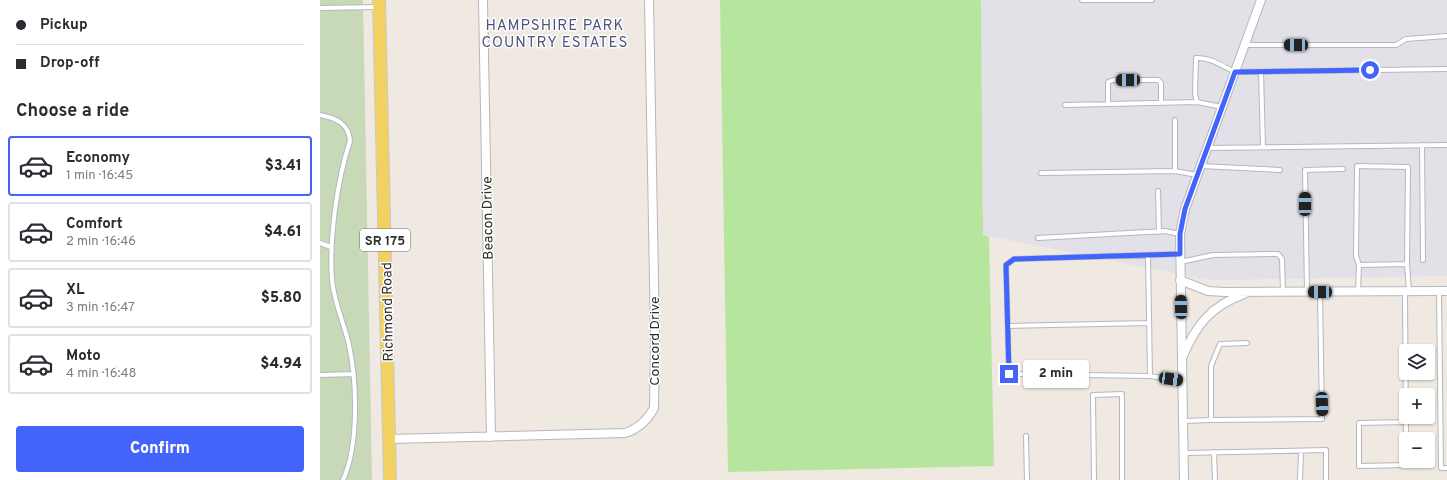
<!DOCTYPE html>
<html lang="en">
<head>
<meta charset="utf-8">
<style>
	:root { --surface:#fff; --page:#f7f7f7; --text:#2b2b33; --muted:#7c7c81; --line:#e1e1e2; --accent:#4264fb }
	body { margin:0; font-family:Overpass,sans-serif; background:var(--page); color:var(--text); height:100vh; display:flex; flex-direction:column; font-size:15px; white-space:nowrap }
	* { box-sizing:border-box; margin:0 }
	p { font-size:13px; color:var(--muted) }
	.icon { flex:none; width:22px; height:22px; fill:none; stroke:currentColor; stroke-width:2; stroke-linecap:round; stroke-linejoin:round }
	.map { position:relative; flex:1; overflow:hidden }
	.sheet { display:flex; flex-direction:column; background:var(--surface); width:320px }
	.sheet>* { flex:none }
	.top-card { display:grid; align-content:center; height:88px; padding:0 16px; background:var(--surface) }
	.tools { position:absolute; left:1079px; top:344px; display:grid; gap:8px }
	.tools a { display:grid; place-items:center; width:36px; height:36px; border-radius:4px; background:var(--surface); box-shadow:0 1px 3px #0004; font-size:20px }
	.end { position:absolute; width:18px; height:18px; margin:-9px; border:5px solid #4264fb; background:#fff; box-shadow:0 0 0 2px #fff }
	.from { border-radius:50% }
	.bubble { position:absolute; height:28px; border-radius:4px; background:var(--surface); box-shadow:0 1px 3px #0004; font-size:13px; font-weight:800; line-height:28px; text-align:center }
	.car { position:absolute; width:12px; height:24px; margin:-12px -6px; border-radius:5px; box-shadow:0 0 3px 1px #0007; background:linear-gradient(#222 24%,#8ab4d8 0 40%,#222 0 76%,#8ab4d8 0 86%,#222 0) }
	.top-card b { display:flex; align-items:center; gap:14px; height:38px; font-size:15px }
	.top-card b+b { border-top:1px solid var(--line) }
	.top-card i { width:10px; height:10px; background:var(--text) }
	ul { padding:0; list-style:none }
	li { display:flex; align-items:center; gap:12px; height:60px; margin:0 8px 6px; padding:0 8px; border:2px solid var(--line); border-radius:4px }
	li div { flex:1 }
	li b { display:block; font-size:15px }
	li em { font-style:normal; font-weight:800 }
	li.selected { border-color:var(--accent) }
	li>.icon { width:36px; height:36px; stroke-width:1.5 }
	h2 { padding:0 16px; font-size:18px; line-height:48px }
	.cta { display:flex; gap:8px; margin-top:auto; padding:8px 16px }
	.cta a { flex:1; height:46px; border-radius:4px; background:var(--accent); color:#fff; font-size:16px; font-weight:800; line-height:46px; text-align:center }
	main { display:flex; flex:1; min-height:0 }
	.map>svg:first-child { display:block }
</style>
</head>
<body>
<main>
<section class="sheet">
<div class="top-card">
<b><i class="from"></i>Pickup</b>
<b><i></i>Drop-off</b>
</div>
<h2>Choose a ride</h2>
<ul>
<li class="selected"><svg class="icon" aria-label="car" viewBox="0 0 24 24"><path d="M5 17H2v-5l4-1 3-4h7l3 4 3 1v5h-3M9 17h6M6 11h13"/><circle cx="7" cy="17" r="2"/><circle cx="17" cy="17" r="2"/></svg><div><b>Economy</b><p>1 min · 16:45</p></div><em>$3.41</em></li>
<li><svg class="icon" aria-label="car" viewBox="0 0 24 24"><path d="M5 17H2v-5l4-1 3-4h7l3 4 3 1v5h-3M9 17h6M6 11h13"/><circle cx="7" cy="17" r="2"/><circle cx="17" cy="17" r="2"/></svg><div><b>Comfort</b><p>2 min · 16:46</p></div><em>$4.61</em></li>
<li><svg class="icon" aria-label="car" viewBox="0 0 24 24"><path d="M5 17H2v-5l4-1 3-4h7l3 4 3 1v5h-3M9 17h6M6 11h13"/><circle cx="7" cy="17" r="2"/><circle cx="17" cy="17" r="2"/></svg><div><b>XL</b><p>3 min · 16:47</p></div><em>$5.80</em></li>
<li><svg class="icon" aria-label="car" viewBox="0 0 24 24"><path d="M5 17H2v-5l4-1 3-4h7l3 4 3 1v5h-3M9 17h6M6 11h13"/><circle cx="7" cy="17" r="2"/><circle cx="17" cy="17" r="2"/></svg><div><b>Moto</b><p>4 min · 16:48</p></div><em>$4.94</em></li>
</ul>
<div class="cta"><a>Confirm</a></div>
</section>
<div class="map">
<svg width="1127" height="480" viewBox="0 0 1127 480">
	<rect width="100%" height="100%" fill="#efe9e1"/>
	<path fill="#e3e1e8" d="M661 0H1127V276L888 280 663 235Z"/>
	<path fill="#b6e59e" d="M400 0H661L663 235 669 237 674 466 408 472Z"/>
	<path fill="#c8d9b8" d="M0 0H43L52 480H0Z"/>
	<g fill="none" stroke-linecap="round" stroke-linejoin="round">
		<g stroke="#b4b7c1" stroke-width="6">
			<path id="lane" d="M762 0H832
				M0 8 57 7
				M925 45H1076L1086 39 1127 36
				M941 72 943 147
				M788 104V82L793 80H838L841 83V103
				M745 105 877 102
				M902 107 877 102 875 94 876 58C890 57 902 66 915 72L1127 69
				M0 115C16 118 29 124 30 141 17 180 9 239 12 280 14 302 24 323 29 345 37 382 39 445 23 480
				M855 120V171
				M1102 145 1103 260
				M887 148 1127 145
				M881 166 960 170
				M721 173 855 171 877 175
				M838 191 839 232
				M718 238 845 231 860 234
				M0 243 11 247
				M828 255 830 376 862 381
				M860 262 893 255 958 254 962 259 963 292
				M1087 264 1039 265 1036 256 1037 166 1088 167 1087 264 1089 291
				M987 291 985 170 1023 169
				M1038 291 1039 265
				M1119 291 1121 468H1127
				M1085 292 1086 439
				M688 326 829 323
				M927 343 900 344 891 366V420L1002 419 1000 292
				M0 375 34 374
				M830 376 689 374 686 265 694 259 860 254
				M863 421 891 420
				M1086 422 1039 423V466L1086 465V461
				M706 436 707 480
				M894 452 895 480
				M864 453 1006 450V480
				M774 480 773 395 802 394V480
				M980 480 981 451"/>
		</g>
		<g stroke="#b4b7c1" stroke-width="10">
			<path id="street" d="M163 0 171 437
				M860 280 888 291 905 292 1127 291
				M863 356C876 325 891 306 924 294
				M70 439 305 433C318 429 328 419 334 408L335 338 329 0
				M864 480 860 234 865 209 941 0"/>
		</g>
		<g stroke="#c9c9c9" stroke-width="14">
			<path id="primary" d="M59 0 70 480"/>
		</g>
		<use href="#lane" stroke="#fff" stroke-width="4"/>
		<use href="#street" stroke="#fff" stroke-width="8"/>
		<use href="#primary" stroke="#f2d163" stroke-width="12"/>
	</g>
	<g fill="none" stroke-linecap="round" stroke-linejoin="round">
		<path stroke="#4264fb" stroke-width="5" d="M689 374 686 265 694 259 860 254V234L865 209 915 72 1050 70"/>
	</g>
	<g text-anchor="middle" stroke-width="3" stroke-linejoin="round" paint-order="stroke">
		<rect fill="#fff" stroke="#6d6d6d" stroke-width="1" x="40" y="229" width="50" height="22" rx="3"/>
		<g font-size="13" font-weight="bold" fill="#2e2e2e">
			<text x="65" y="245">SR 175</text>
		</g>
		<g font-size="14" fill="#2e2e2e" stroke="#fff">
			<text transform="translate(167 218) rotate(-91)" y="5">Beacon Drive</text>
			<text transform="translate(67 312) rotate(-91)" y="5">Richmond Road</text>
			<text transform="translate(334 341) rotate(-90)" y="5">Concord Drive</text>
		</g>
		<g font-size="15" letter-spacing="1" fill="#4d5680" stroke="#fff">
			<text x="235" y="30">HAMPSHIRE PARK<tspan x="235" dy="17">COUNTRY ESTATES</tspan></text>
		</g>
	</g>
</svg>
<div class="tools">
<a><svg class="icon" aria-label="layers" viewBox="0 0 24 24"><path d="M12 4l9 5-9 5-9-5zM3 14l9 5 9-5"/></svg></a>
<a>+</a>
<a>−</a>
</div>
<i class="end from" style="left:1050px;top:70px"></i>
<i class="end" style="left:689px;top:374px"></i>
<div class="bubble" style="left:703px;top:360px;width:66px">2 min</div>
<i class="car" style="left:976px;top:45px;rotate:270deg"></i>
<i class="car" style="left:808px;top:80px;rotate:269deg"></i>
<i class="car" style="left:985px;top:204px;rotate:0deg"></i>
<i class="car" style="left:1000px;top:292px;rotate:270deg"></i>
<i class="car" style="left:861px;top:307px;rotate:359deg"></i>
<i class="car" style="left:851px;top:379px;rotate:98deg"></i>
<i class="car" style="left:1002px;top:404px;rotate:178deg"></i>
</div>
</main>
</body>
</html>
